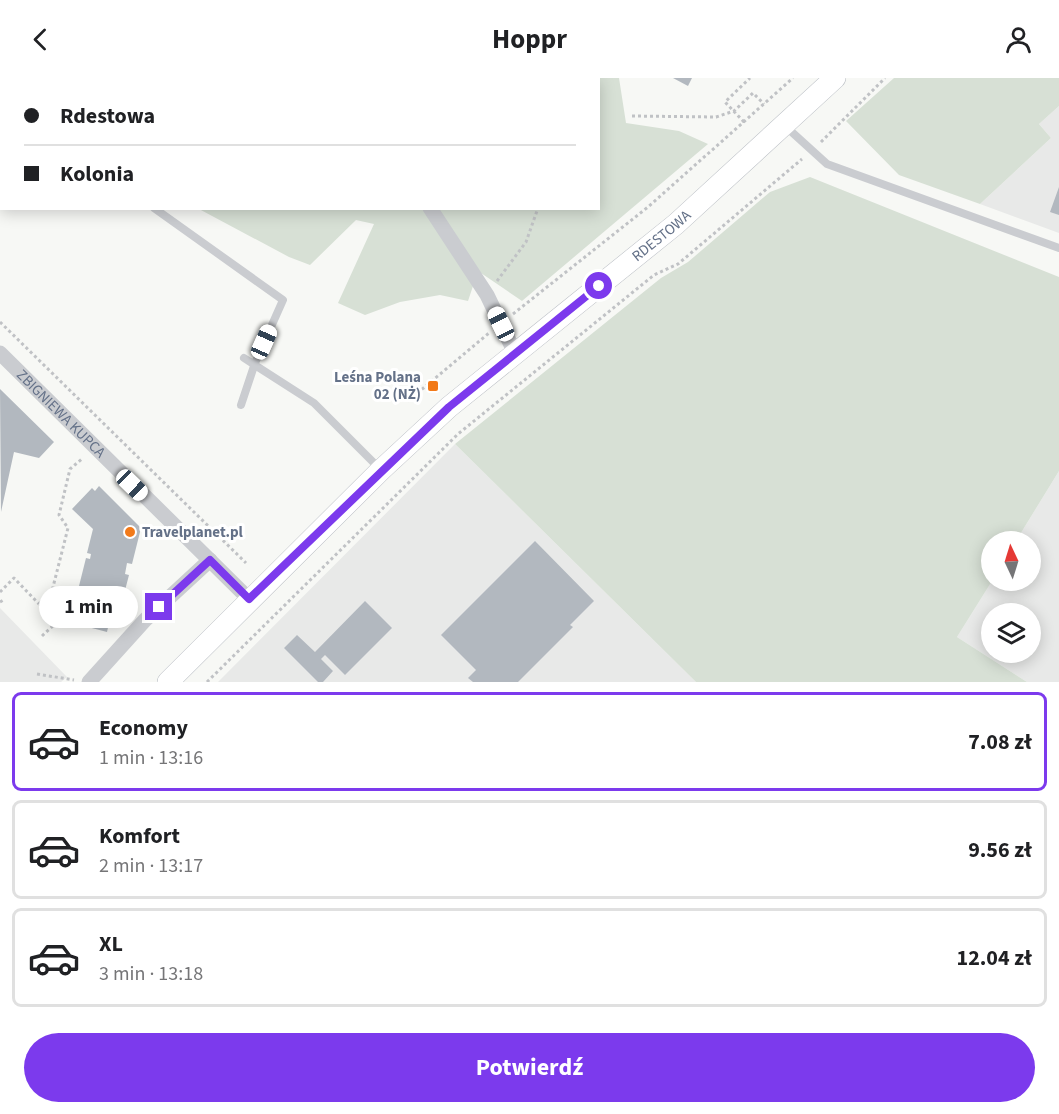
<!DOCTYPE html>
<html lang="pl">
<head>
<meta charset="utf-8">
<style>
	:root { --surface:#fff; --page:#f6f6f6; --text:#202124; --muted:#757577; --line:#e0e0e0; --accent:#7c3aed }
	body { margin:0; font-family:"Source Sans 3",sans-serif; background:var(--page); color:var(--text); height:100vh; display:flex; flex-direction:column; font-size:22px; white-space:nowrap }
	* { box-sizing:border-box; margin:0 }
	p { font-size:20px; color:var(--muted) }
	.icon { flex:none; width:33px; height:33px; fill:none; stroke:currentColor; stroke-width:2; stroke-linecap:round; stroke-linejoin:round }
	.map { position:relative; height:604px; overflow:hidden }
	.drawer { display:flex; flex-direction:column; background:var(--surface); flex:1 }
	.drawer>* { flex:none }
	.hud { position:absolute; left:0px; top:0px; width:600px; height:132px; box-shadow:0 3px 15px #0003; display:grid; align-content:center; height:132px; padding:0 24px; background:var(--surface) }
	.needle { width:39px; rotate:356deg }
	.buttons { position:absolute; left:981px; top:453px; display:grid; gap:12px }
	.buttons a { display:grid; place-items:center; width:60px; height:60px; border-radius:50%; background:var(--surface); box-shadow:0 3px 15px #0003; font-size:30px }
	.end { position:absolute; width:27px; height:27px; margin:-14px; border:8px solid #7c3aed; background:#fff; box-shadow:0 0 0 3px #fff }
	.from { border-radius:50% }
	.bubble { position:absolute; height:42px; border-radius:21px; background:var(--surface); box-shadow:0 3px 15px #0003; font-size:20px; font-weight:700; line-height:42px; text-align:center }
	.car { position:absolute; width:18px; height:36px; margin:-18px -9px; border-radius:8px; box-shadow:0 0 4px 2px #0007; background:linear-gradient(#fff 24%,#345 0 40%,#fff 0 76%,#345 0 86%,#fff 0) }
	.hud b { display:flex; align-items:center; gap:21px; height:57px; font-size:22px }
	.hud b+b { border-top:2px solid var(--line) }
	.hud i { width:15px; height:15px; background:var(--text) }
	ul { padding:10px 0 0; list-style:none }
	li { display:flex; align-items:center; gap:18px; height:99px; margin:0 12px 9px; padding:0 12px; border:3px solid var(--line); border-radius:9px }
	li div { flex:1 }
	li b { display:block; font-size:22px }
	li em { font-style:normal; font-weight:700 }
	li.current { border-color:var(--accent) }
	li>.icon { width:54px; height:54px; stroke-width:1.5 }
	.action { display:flex; gap:12px; margin-top:auto; padding:12px 24px }
	.action a { flex:1; height:69px; border-radius:36px; background:var(--accent); color:#fff; font-size:24px; font-weight:700; line-height:69px; text-align:center }
	header { display:flex; justify-content:space-between; align-items:center; height:78px; padding:0 24px; background:var(--surface); font-size:27px; font-weight:700 }
	.map>svg:first-child { display:block }
</style>
</head>
<body>
<header><svg class="icon" aria-label="back" viewBox="0 0 24 24"><path d="M15 5l-7 7 7 7"/></svg>Hoppr<svg class="icon" aria-label="person" viewBox="0 0 24 24"><circle cx="12" cy="8" r="4"/><path d="M4 21q1-7 8-7t8 7"/></svg></header>
<div class="map">
<svg width="1059" height="604" viewBox="0 0 1059 604">
	<rect width="100%" height="100%" fill="#f7f8f5"/>
	<path fill="#e8e9e8" fill-rule="evenodd" d="M1059 28V155L980 126 1051 60 1039 46Z
		M455 366 696 604H218Z
		M1059 393V604H1027L957 559 992 503 1030 502V464L1016 463ZM992 536H1030V574H992Z
		M0 530 67 599 61 604H0Z"/>
	<path fill="#d7e0d5" d="M130 0H619L626 45 679 53 708 66 522 223 478 193 468 223 440 217 400 224 365 237 338 225 374 146 356 142 310 187 289 179 199 131 598 130V2Z
		M894 0H1059V28L1039 46 1051 60 980 126 899 97 846 43Z
		M810 99 1059 199V393L1016 463 992 464V503L957 559 1027 604H696L455 366 661 200 688 184 770 114Z"/>
	<path fill="#b2b8bf" d="M673 0H692L688 8Z
		M1059 109V137L1050 134Z
		M0 311 54 364 39 380 14 374 1 434Z
		M99 408 141 450 132 486 127 485 125 496 129 497 116 547 109 545 107 554 88 549 89 545 71 540 86 480 90 481 91 476 87 475 93 451 72 431 92 410 95 413Z
		M535 463 594 523 570 547 573 549 518 604H473L468 600 476 592 441 557Z
		M365 523 392 550 345 597 325 577 321 581 333 593 323 604H318L284 570 297 557 315 574Z"/>
	<g fill="none" stroke-linecap="round" stroke-linejoin="round">
		<g stroke="#bbbfc5" stroke-width="22">
			<g id="secondary">
				<path id="s2" d="M168 604 381 392 449 329 676 146 835 0"/>
			</g>
		</g>
		<path stroke="#c0c2c5" stroke-width="3" stroke-dasharray="3 3" stroke-linecap="butt" d="M578 2 579 0
			M632 38 716 39 734 33 753 15 764 26
			M744 44 725 24 750 0
			M821 64 885 0
			M497 203 526 164 538 130
			M513 236 648 129 793 0
			M0 244 246 485
			M408 323 489 255
			M0 514 14 500 39 526
			M0 524 5 521
			M42 558 57 544 39 526 52 513 68 450 59 437 70 391 83 380
			M37 596 74 602
			M207 604 458 356 654 197 678 186 802 81"/>
		<path stroke="#caccd0" stroke-width="8" d="M784 47 827 86 1059 170
			M154 130 283 222 255 285 241 327
			M244 280 314 325 380 391"/>
		<g stroke="#caccd0" stroke-width="15">
			<path d="M398 2V0"/>
			<path d="M430 130 487 217 515 275"/>
			<path id="s1" d="M0 275 249 521"/>
			<path d="M89 604 145 542 210 482"/>
		</g>
		<use href="#secondary" stroke="#fff" stroke-width="21"/>
	</g>
	<g fill="none" stroke-linecap="round" stroke-linejoin="round">
		<path stroke="#7c3aed" stroke-width="8" d="M159 529 210 482 249 521 449 329 599 208"/>
	</g>
	<g fill="#f27a1a" stroke="#fff" stroke-width="2">
		<rect x="427" y="302" width="12" height="12" rx="3"/>
		<circle cx="130" cy="454" r="6"/>
	</g>
	<g text-anchor="middle" stroke-width="6" stroke-linejoin="round" paint-order="stroke">
		<g font-size="15" fill="#647188" stroke="#fff">
			<text dy="5" stroke="none"><textPath href="#s2" startOffset="666">RDESTOWA</textPath></text>
			<text dy="5" stroke="none"><textPath href="#s1" startOffset="86">ZBIGNIEWA KUPCA</textPath></text>
		</g>
		<g font-size="15" font-weight="bold" fill="#647188" stroke="#fff" text-anchor="end">
			<text x="421" y="304">Leśna Polana<tspan x="421" dy="17">02 (NŻ)</tspan></text>
			<text x="142" y="459" text-anchor="start">Travelplanet.pl</text>
		</g>
	</g>
</svg>
<div class="buttons">
<a><svg class="needle" viewBox="-14 -14 28 28"><path d="M0-13l5 13h-10z" fill="#e53935"/><path d="M0 13l5-13h-10z" fill="#757577"/></svg></a>
<a><svg class="icon" aria-label="layers" viewBox="0 0 24 24"><path d="M12 4l9 5-9 5-9-5zM3 14l9 5 9-5"/></svg></a>
</div>
<i class="end from" style="left:599px;top:208px"></i>
<i class="end" style="left:159px;top:529px"></i>
<div class="bubble" style="left:39px;top:508px;width:99px">1 min</div>
<i class="car" style="left:501px;top:246px;rotate:334deg"></i>
<i class="car" style="left:264px;top:264px;rotate:24deg"></i>
<i class="car" style="left:132px;top:407px;rotate:134deg"></i>
<div class="hud">
<b><i class="from"></i>Rdestowa</b>
<b><i></i>Kolonia</b>
</div>
</div>
<section class="drawer">
<ul>
<li class="current"><svg class="icon" aria-label="car" viewBox="0 0 24 24"><path d="M5 17H2v-5l4-1 3-4h7l3 4 3 1v5h-3M9 17h6M6 11h13"/><circle cx="7" cy="17" r="2"/><circle cx="17" cy="17" r="2"/></svg><div><b>Economy</b><p>1 min · 13:16</p></div><em>7.08 zł</em></li>
<li><svg class="icon" aria-label="car" viewBox="0 0 24 24"><path d="M5 17H2v-5l4-1 3-4h7l3 4 3 1v5h-3M9 17h6M6 11h13"/><circle cx="7" cy="17" r="2"/><circle cx="17" cy="17" r="2"/></svg><div><b>Komfort</b><p>2 min · 13:17</p></div><em>9.56 zł</em></li>
<li><svg class="icon" aria-label="car" viewBox="0 0 24 24"><path d="M5 17H2v-5l4-1 3-4h7l3 4 3 1v5h-3M9 17h6M6 11h13"/><circle cx="7" cy="17" r="2"/><circle cx="17" cy="17" r="2"/></svg><div><b>XL</b><p>3 min · 13:18</p></div><em>12.04 zł</em></li>
</ul>
<div class="action"><a>Potwierdź</a></div>
</section>
</body>
</html>
